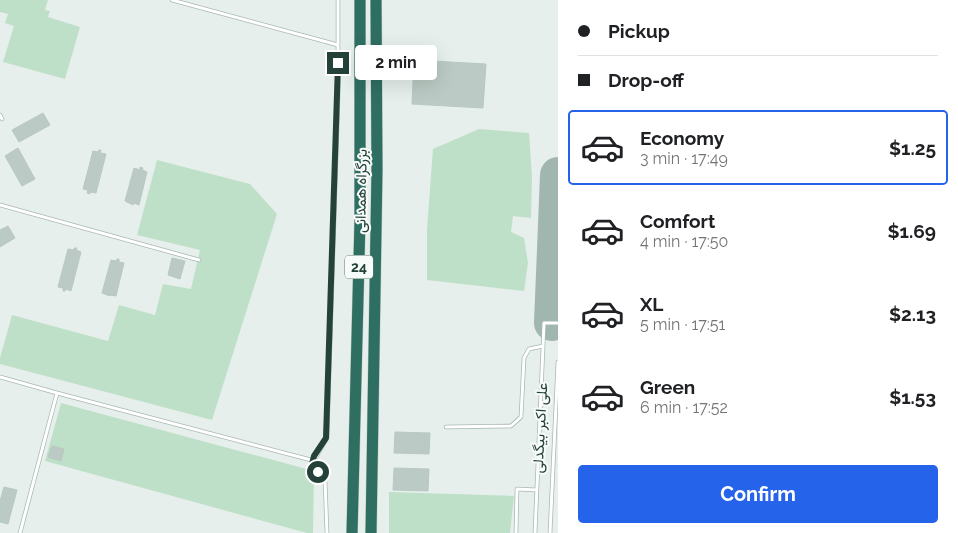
<!DOCTYPE html>
<html lang="en">
<head>
<meta charset="utf-8">
<style>
	:root { --surface:#fff; --page:#f2f2f2; --text:#202124; --muted:#757577; --line:#e0e0e0; --accent:#2563eb }
	body { margin:0; font-family:Raleway,Vazirmatn,sans-serif; background:var(--page); color:var(--text); height:100vh; display:flex; flex-direction:column; font-size:19px; white-space:nowrap }
	* { box-sizing:border-box; margin:0 }
	p { font-size:16px; color:var(--muted) }
	.icon { flex:none; width:28px; height:28px; fill:none; stroke:currentColor; stroke-width:2; stroke-linecap:round; stroke-linejoin:round }
	.map { position:relative; flex:1; overflow:hidden }
	.panel { display:flex; flex-direction:column; background:var(--surface); width:400px }
	.panel>* { flex:none }
	.hud { display:grid; align-content:center; height:110px; padding:0 20px; background:var(--surface) }
	.end { position:absolute; width:22px; height:22px; margin:-11px; border:6px solid #24423a; background:#fff; box-shadow:0 0 0 2px #fff }
	.from { border-radius:50% }
	.bubble { position:absolute; height:35px; border-radius:5px; background:var(--surface); box-shadow:0 5px 20px #0002; font-size:16px; font-weight:700; line-height:35px; text-align:center }
	.hud b { display:flex; align-items:center; gap:18px; height:48px; font-size:19px }
	.hud b+b { border-top:1px solid var(--line) }
	.hud i { width:12px; height:12px; background:var(--text) }
	ul { padding:0; list-style:none }
	li { display:flex; align-items:center; gap:15px; height:75px; margin:0 10px 8px; padding:0 10px; border:2px solid transparent; border-radius:5px }
	li div { flex:1 }
	li b { display:block; font-size:19px }
	li em { font-style:normal; font-weight:700 }
	li.on { border-color:var(--accent) }
	li>.icon { width:45px; height:45px; stroke-width:1.5 }
	.cta { display:flex; gap:10px; margin-top:auto; padding:10px 20px }
	.cta a { flex:1; height:58px; border-radius:5px; background:var(--accent); color:#fff; font-size:20px; font-weight:700; line-height:58px; text-align:center }
	main { display:flex; flex:1; min-height:0 }
	.map>svg:first-child { display:block }
</style>
</head>
<body>
<main>
<div class="map">
<svg width="558" height="533" viewBox="0 0 558 533">
	<rect width="100%" height="100%" fill="#e6efeb"/>
	<path fill="#bfe0c8" d="M0 0H48L45 10 50 11 48 17 80 27 65 79 3 62 14 26 5 23 8 14 0 12Z
		M479 129 529 133 532 177 531 218 513 216 511 232 524 238 528 263 524 291 427 280V229L433 149Z
		M157 160 250 184 277 214 212 420 0 364V358L12 315 108 341 119 305 155 315 163 284 191 289 200 250 137 235Z
		M61 403 314 471 313 533H307L45 461Z
		M389 492 514 496 510 533H389Z"/>
	<g fill="none" stroke-linecap="round" stroke-linejoin="round">
		<path stroke="#a2b6b0" stroke-width="36" d="M552 323 558 175"/>
	</g>
	<path fill="#bbcac4" stroke="#b8c9c2" d="M414 60 486 64 483 108 412 104Z
		M43 113 50 125 19 142 12 130Z
		M18 148 35 179 22 186 5 156Z
		M99 150H101L100 153 106 154 96 193 90 192V194L87 193 88 190 83 189 93 151 98 152Z
		M140 167 143 168 142 170 147 172 139 205 134 203 133 205 125 201 134 168 140 170Z
		M8 226 15 238 0 247V230Z
		M74 248H77L76 250 81 252 71 291 66 289 65 291H63V288L58 287 68 249 74 250Z
		M172 258 185 261 180 279 168 275Z
		M117 259H119V262L124 263 116 296 110 295V296L102 293 111 260 116 261Z
		M395 432 430 433 429 454 394 453Z
		M52 446 64 449 61 461 48 457Z
		M394 468 429 469 428 491 393 490Z
		M4 487 17 490 8 524 0 522V501Z"/>
	<g fill="none" stroke-linecap="round" stroke-linejoin="round">
		<g stroke="#a8b8b2" stroke-width="4.5">
			<path id="lane" d="M172 0 338 45
				M0 115 2 119
				M0 205 199 260
				M0 377 57 393
				M446 427 511 426 521 417 524 358 529 349 543 346
				M20 533 57 393 311 460
				M327 533 325 480 312 464 327 438 338 98V0
				M516 533 517 489 537 490
				M535 533 544 323H558
				M550 533 558 362"/>
		</g>
		<g stroke="#c2cac8" stroke-width="12">
			<path id="highway" d="M352 533 360 220V0
				M371 533 377 170 376 0"/>
		</g>
		<use href="#lane" stroke="#fff" stroke-width="3"/>
		<use href="#highway" stroke="#2f6f62" stroke-width="11"/>
	</g>
	<g fill="none" stroke-linecap="round" stroke-linejoin="round">
		<path stroke="#24423a" stroke-width="6" d="M318 472 312 464 314 456 326 438 338 63"/>
	</g>
	<g text-anchor="middle" stroke-width="4" stroke-linejoin="round" paint-order="stroke">
		<rect fill="#f7fbf9" stroke="#637a73" stroke-width="1" x="345" y="255.5" width="28" height="23" rx="4"/>
		<g font-size="14" font-weight="bold" fill="#24423a">
			<text x="359" y="272">24</text>
		</g>
		<g font-size="15" fill="#24423a" stroke="#f7fbf9">
			<text transform="translate(361 191) rotate(-89)" y="5">بزرگراه همدانی</text>
			<text transform="translate(540 428) rotate(-87)" y="5">علی اکبر بیگدلی</text>
		</g>
	</g>
</svg>
<i class="end from" style="left:318px;top:472px"></i>
<i class="end" style="left:338px;top:63px"></i>
<div class="bubble" style="left:355px;top:45px;width:82px">2 min</div>
</div>
<section class="panel">
<div class="hud">
<b><i class="from"></i>Pickup</b>
<b><i></i>Drop-off</b>
</div>
<ul>
<li class="on"><svg class="icon" aria-label="car" viewBox="0 0 24 24"><path d="M5 17H2v-5l4-1 3-4h7l3 4 3 1v5h-3M9 17h6M6 11h13"/><circle cx="7" cy="17" r="2"/><circle cx="17" cy="17" r="2"/></svg><div><b>Economy</b><p>3 min · 17:49</p></div><em>$1.25</em></li>
<li><svg class="icon" aria-label="car" viewBox="0 0 24 24"><path d="M5 17H2v-5l4-1 3-4h7l3 4 3 1v5h-3M9 17h6M6 11h13"/><circle cx="7" cy="17" r="2"/><circle cx="17" cy="17" r="2"/></svg><div><b>Comfort</b><p>4 min · 17:50</p></div><em>$1.69</em></li>
<li><svg class="icon" aria-label="car" viewBox="0 0 24 24"><path d="M5 17H2v-5l4-1 3-4h7l3 4 3 1v5h-3M9 17h6M6 11h13"/><circle cx="7" cy="17" r="2"/><circle cx="17" cy="17" r="2"/></svg><div><b>XL</b><p>5 min · 17:51</p></div><em>$2.13</em></li>
<li><svg class="icon" aria-label="car" viewBox="0 0 24 24"><path d="M5 17H2v-5l4-1 3-4h7l3 4 3 1v5h-3M9 17h6M6 11h13"/><circle cx="7" cy="17" r="2"/><circle cx="17" cy="17" r="2"/></svg><div><b>Green</b><p>6 min · 17:52</p></div><em>$1.53</em></li>
</ul>
<div class="cta"><a>Confirm</a></div>
</section>
</main>
</body>
</html>
